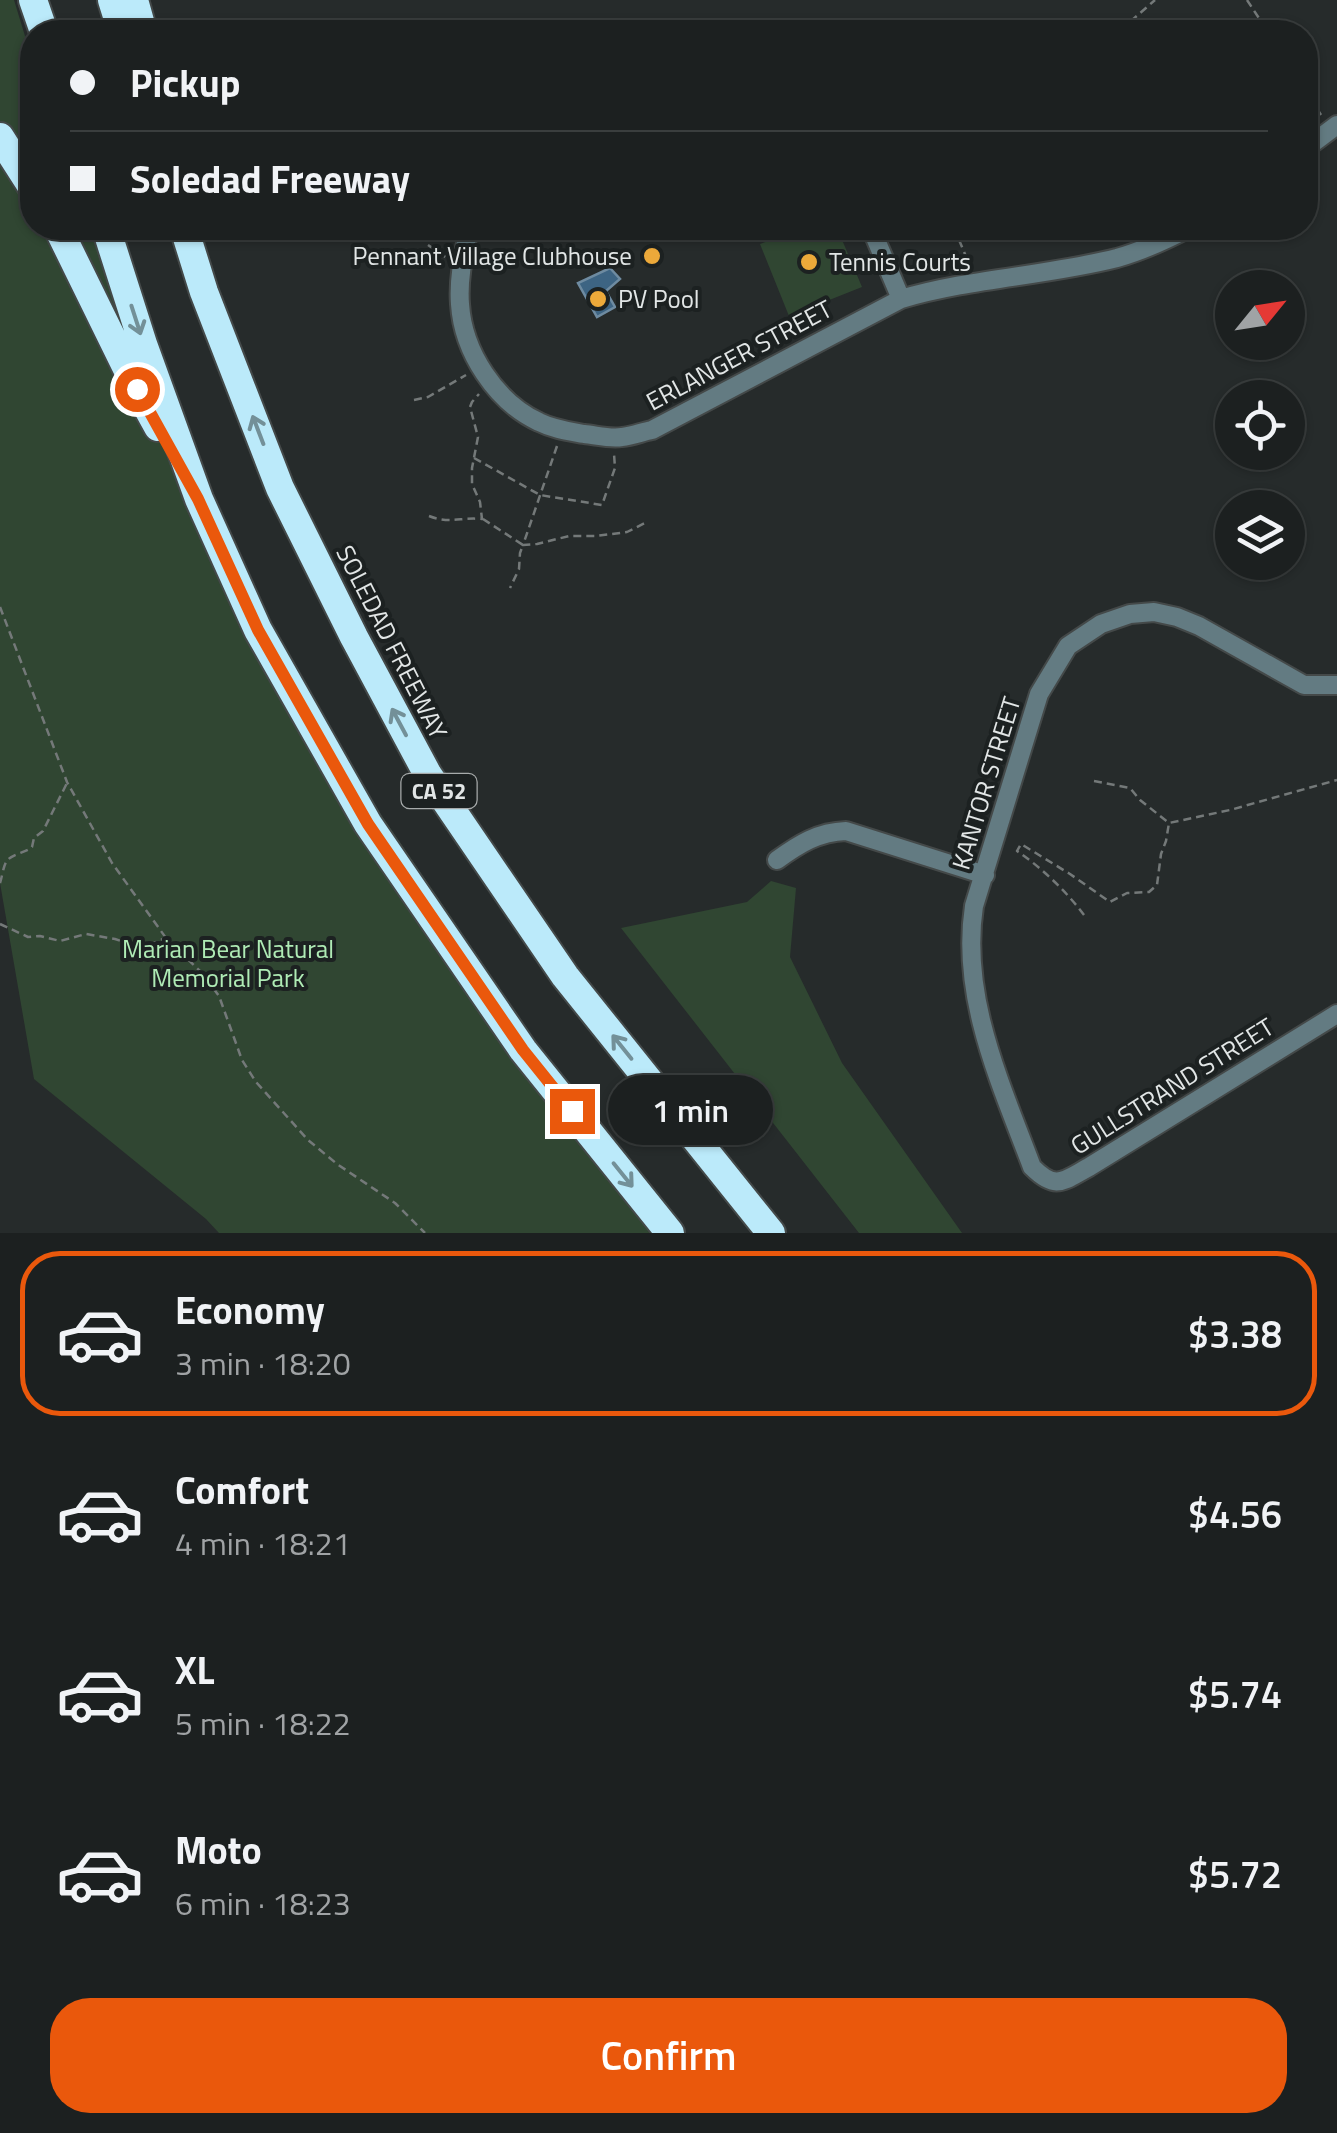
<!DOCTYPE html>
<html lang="en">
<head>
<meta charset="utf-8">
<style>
	:root { --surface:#1c2020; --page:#252829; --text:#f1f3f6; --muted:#a0a3a5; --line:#3a3e3e; --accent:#ea580c }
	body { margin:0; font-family:"Titillium Web",sans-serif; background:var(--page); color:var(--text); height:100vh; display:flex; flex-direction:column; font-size:38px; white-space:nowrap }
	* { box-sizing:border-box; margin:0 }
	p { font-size:32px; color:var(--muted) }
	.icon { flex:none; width:55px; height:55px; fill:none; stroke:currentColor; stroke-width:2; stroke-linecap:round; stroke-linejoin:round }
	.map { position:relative; height:1233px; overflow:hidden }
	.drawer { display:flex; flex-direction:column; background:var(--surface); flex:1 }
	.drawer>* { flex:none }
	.banner { position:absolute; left:20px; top:20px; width:1298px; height:220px; border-radius:40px; box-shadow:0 2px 8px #0004,0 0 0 2px var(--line); display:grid; align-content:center; height:220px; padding:0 50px; background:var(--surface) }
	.needle { width:65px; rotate:60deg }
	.buttons { position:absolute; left:1215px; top:270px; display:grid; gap:20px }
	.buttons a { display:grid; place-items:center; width:90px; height:90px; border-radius:50%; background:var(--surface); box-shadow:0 2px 8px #0004,0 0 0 2px var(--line); font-size:50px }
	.end { position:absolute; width:45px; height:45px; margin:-22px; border:12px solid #ea580c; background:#fff; box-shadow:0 0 0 5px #fff }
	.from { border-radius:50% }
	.bubble { position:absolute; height:70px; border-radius:35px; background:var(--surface); box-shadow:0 2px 8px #0004,0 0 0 2px var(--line); font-size:32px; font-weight:600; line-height:70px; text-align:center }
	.banner b { display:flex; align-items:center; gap:35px; height:95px; font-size:38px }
	.banner b+b { border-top:2px solid var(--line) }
	.banner i { width:25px; height:25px; background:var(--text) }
	ul { padding:18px 0 0; list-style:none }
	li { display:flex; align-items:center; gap:30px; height:165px; margin:0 20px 15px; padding:0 30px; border:5px solid transparent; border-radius:40px }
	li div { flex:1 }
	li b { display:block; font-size:38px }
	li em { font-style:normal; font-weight:600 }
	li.active { border-color:var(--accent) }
	li>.icon { width:90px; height:90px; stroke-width:1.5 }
	.button { display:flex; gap:20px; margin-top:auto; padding:20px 50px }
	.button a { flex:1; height:115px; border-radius:40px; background:var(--accent); color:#fff; font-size:40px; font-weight:600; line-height:115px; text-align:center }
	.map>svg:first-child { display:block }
</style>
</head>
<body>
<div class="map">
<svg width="1337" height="1233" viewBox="0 0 1337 1233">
	<rect width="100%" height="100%" fill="#262b2b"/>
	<path fill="#304632" d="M0 0H14L32 59V228H94L260 607 312 700 380 813 571 1093 686 1233H219L206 1219 34 1079 0 883Z
		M801 228H837L862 287 789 316 760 244Z
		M771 881 796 888 790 957 842 1063 962 1233H859L621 928 747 902Z"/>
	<path fill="#3d6483" stroke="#6e8ba1" stroke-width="2.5" d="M610 268 620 279 606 291 615 307 597 317 578 283Z"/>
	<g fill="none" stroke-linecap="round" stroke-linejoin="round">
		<g stroke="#444949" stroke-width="22">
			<path id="minor" d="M1305 149 1337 125
				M469 228C464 253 458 278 460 304 463 352 496 402 539 422 553 429 568 431 584 434 596 435 609 439 622 437 632 436 642 432 652 430L901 299C972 278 1046 276 1117 258 1142 251 1166 240 1189 228
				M871 228 901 299
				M1337 685H1304L1199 626 1177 617 1154 612 1130 614 1101 624 1068 646 1039 694 974 906C960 997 1001 1084 1032 1167 1056 1191 1063 1181 1089 1167L1337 1014
				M777 860C799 844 818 832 846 831L985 875"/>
		</g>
		<g stroke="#444949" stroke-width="32">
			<path id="highway" d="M33 0 44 32
				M112 0 122 32
				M134 0 143 32
				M0 137 32 187
				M58 228 137 389 158 427
				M106 228 143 344 199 499 258 630 368 824 523 1050 670 1233
				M184 228 204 292 280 488 354 637 428 775 565 976 771 1233"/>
		</g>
		<path stroke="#747979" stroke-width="2.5" stroke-dasharray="8 5" stroke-linecap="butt" d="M1247 0 1268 32
			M1107 32 1131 21 1155 0
			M1305 89 1321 115
			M954 228 970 266
			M428 245 447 258
			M414 400 428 397 466 375
			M557 446 523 545 537 544 569 536H596L627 532 647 522
			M474 458 540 495 602 505 615 468 614 454
			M429 516C449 524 461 517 482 519L480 502 472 484V468L478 437 470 407 472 402 479 394
			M483 519 523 545 520 553 519 569 510 588
			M0 607 67 782 112 863 166 938 201 972 219 996 242 1060 256 1082 308 1140 337 1164 395 1203 425 1233
			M1094 781 1130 788 1140 800 1169 823 1230 810 1337 780
			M0 883C2 877 3 868 6 862 11 854 25 853 32 847L34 838 43 831 67 783
			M1084 915C1066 891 1042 868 1017 851L1021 844 1070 874 1110 902 1127 893 1149 892 1157 885 1161 854 1166 841 1169 823
			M0 924 28 937 40 936 60 941 86 934 115 939 143 948 165 938"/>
		<use href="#minor" stroke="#637b82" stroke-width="18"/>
		<use href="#highway" stroke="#bbeafa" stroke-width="28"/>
	</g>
	<defs><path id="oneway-shaft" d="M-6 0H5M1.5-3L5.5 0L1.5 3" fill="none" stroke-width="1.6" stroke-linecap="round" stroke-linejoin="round" transform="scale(2.5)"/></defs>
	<g stroke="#739098">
		<use href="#oneway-shaft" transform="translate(136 320) rotate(72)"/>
		<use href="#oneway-shaft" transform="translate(258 430) rotate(-111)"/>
		<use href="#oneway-shaft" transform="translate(399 722) rotate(-118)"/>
		<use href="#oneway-shaft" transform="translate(622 1047) rotate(-129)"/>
		<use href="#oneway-shaft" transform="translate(623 1175) rotate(51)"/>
	</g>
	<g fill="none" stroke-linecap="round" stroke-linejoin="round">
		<path stroke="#ea580c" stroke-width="12" d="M137 389 198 499 258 630 368 824 523 1050 572 1111"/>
	</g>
	<g fill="#eca93a" stroke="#1c2121" stroke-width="4">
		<circle cx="652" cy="256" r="10"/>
		<circle cx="809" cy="262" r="10"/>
		<circle cx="598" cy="299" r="10"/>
	</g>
	<g text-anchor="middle" stroke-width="8" stroke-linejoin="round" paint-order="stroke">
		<rect fill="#1c2121" stroke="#a7abab" stroke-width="2.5" x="401.5" y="774" width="75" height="34" rx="8"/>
		<g font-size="22" font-weight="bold" fill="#e2e6e6">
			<text x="439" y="799">CA 52</text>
		</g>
		<g font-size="25" fill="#e2e6e6" stroke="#1c2121" text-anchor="start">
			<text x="632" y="265" text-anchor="end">Pennant Village Clubhouse</text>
			<text x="829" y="271">Tennis Courts</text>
			<text x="618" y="308">PV Pool</text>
		</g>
		<g font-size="25" fill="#e2e6e6" stroke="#1c2121">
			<text transform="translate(739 355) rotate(-28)" y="9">ERLANGER STREET</text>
			<text transform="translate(392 642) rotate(63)" y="9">SOLEDAD FREEWAY</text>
			<text transform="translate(986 783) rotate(-73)" y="9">KANTOR STREET</text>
			<text transform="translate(1172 1086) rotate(-32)" y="9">GULLSTRAND STREET</text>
		</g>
		<g font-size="25" fill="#afebb5" stroke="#1c2121">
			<text x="228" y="958">Marian Bear Natural<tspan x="228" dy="29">Memorial Park</tspan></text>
		</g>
	</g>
</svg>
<div class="buttons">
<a><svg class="needle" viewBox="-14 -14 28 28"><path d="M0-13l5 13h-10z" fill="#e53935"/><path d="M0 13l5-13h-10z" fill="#a0a3a5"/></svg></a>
<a><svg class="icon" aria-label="locate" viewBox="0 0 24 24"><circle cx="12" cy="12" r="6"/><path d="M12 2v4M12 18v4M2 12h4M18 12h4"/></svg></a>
<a><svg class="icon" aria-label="layers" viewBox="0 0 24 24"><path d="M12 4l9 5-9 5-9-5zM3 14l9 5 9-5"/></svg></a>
</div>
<i class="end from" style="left:137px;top:389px"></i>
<i class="end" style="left:572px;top:1111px"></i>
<div class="bubble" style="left:608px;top:1075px;width:165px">1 min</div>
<div class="banner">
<b><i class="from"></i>Pickup</b>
<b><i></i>Soledad Freeway</b>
</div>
</div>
<section class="drawer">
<ul>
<li class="active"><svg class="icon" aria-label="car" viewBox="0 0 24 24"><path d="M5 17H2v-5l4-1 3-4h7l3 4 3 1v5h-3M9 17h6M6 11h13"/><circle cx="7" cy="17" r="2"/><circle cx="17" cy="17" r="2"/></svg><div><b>Economy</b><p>3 min · 18:20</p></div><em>$3.38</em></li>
<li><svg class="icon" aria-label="car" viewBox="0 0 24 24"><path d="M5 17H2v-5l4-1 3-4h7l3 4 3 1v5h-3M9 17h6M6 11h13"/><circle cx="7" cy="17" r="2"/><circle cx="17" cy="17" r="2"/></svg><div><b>Comfort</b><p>4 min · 18:21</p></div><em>$4.56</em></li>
<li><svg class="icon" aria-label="car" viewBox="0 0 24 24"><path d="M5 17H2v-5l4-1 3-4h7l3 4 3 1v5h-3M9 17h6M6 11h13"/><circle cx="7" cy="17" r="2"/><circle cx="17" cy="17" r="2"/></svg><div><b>XL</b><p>5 min · 18:22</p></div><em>$5.74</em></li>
<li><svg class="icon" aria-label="car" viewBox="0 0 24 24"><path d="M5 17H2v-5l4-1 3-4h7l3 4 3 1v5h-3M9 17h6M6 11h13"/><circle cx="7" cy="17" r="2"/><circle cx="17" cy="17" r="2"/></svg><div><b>Moto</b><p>6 min · 18:23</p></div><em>$5.72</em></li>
</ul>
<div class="button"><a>Confirm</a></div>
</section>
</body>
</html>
